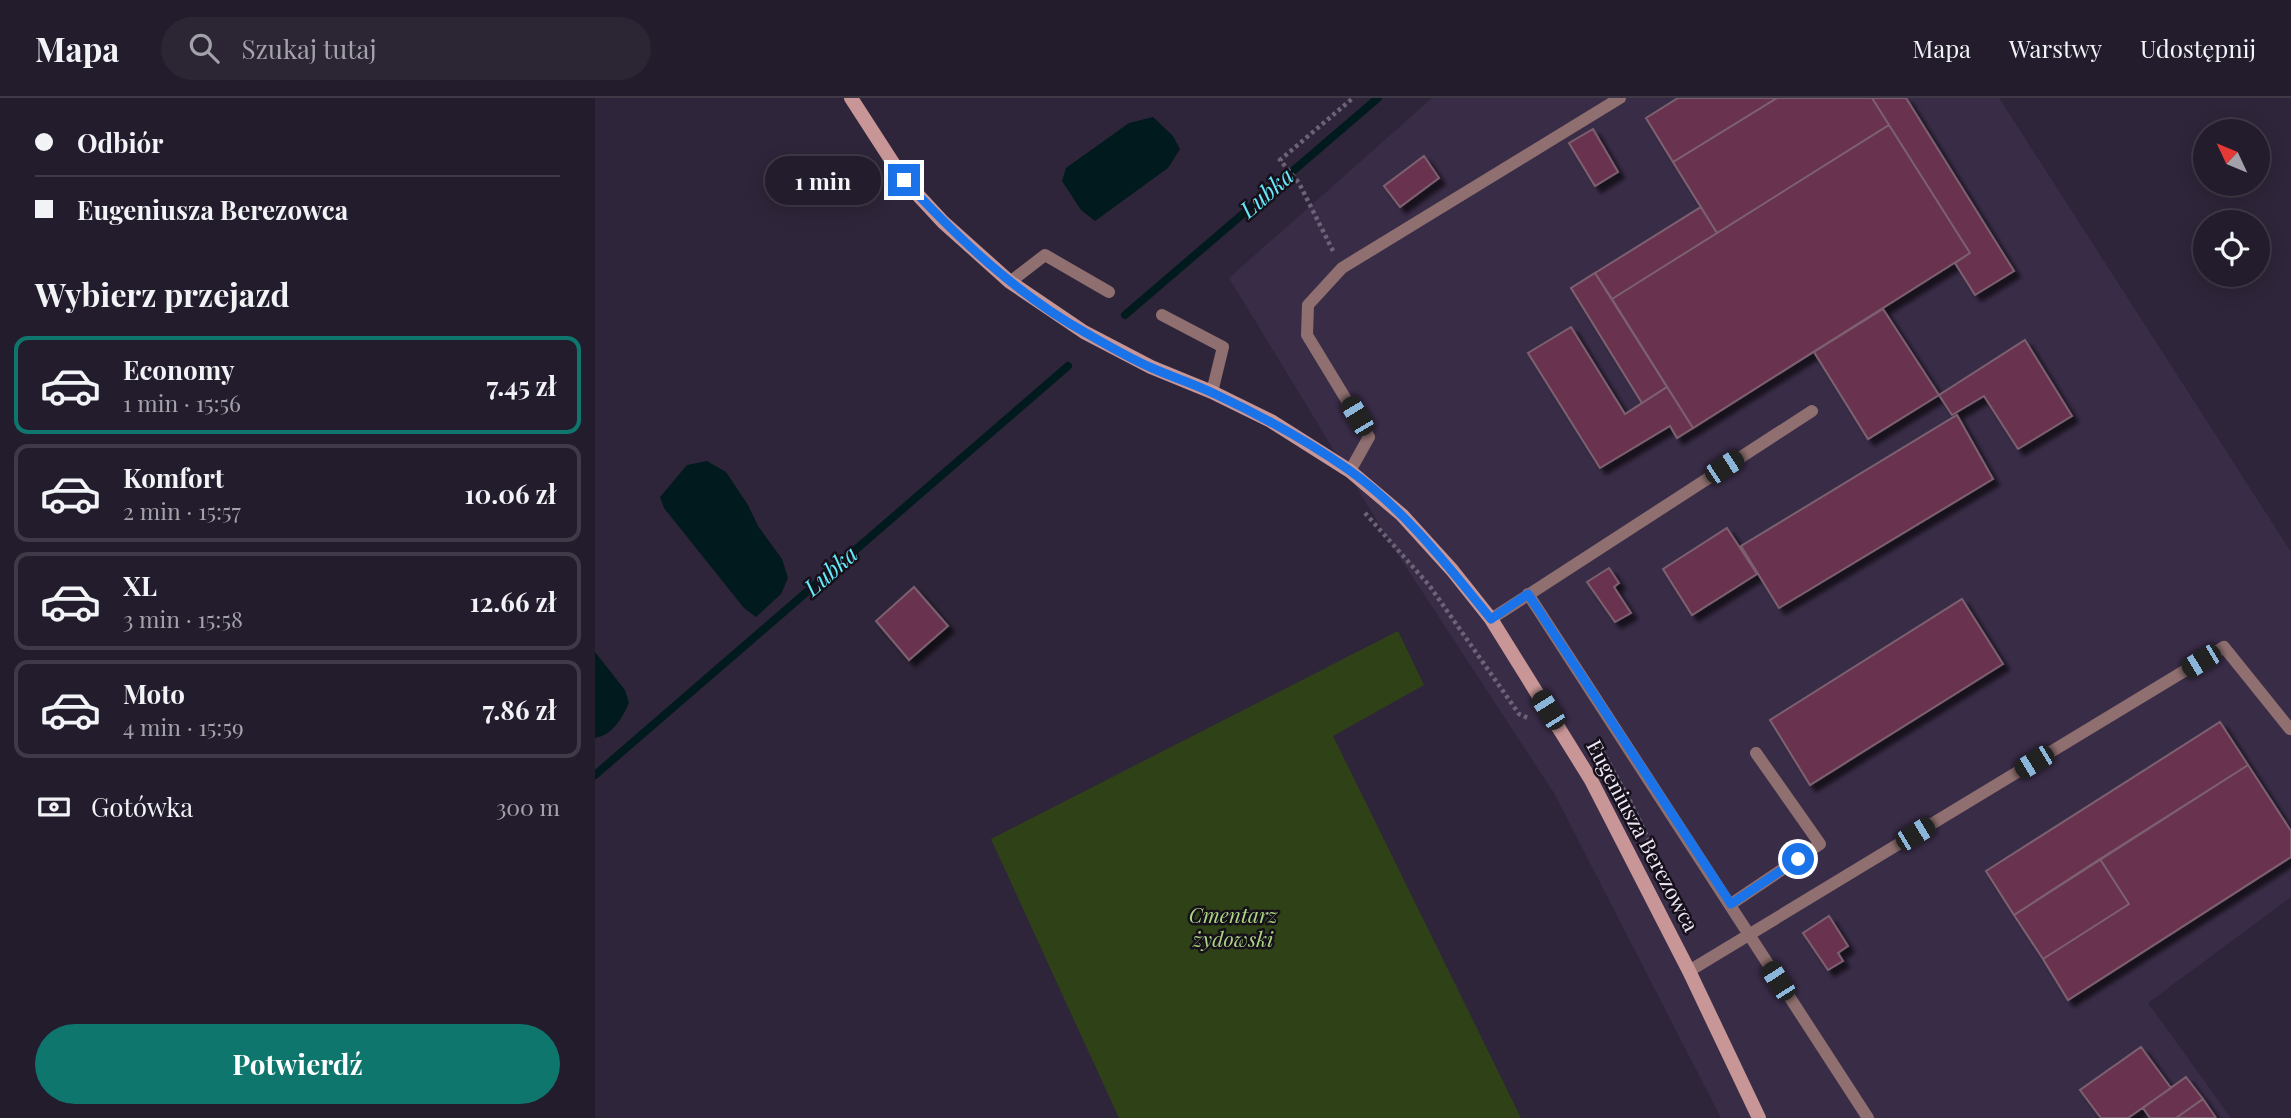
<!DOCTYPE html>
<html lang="pl">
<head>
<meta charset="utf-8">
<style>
	:root { --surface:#231c2c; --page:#2b2534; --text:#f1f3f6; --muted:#a3a1a9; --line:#403a48; --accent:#0f766e }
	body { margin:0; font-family:"Playfair Display",serif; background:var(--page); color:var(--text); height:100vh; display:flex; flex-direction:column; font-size:26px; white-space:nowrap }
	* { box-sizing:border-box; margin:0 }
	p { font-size:23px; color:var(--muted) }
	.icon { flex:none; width:38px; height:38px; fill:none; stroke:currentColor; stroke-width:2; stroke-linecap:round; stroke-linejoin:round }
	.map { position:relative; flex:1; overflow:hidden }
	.sheet { display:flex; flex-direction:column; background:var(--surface); width:595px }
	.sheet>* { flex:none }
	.top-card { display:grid; align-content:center; height:154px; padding:0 35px; background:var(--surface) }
	.needle { width:46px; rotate:314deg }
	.fabs { position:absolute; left:1598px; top:21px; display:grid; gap:14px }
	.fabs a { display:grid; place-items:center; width:77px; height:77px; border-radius:50%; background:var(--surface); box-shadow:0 4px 18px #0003,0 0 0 2px var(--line); font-size:35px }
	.end { position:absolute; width:32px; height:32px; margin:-16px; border:9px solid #1a73e8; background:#fff; box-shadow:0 0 0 4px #fff }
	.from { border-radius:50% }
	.bubble { position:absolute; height:49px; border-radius:24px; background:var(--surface); box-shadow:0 4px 18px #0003,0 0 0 2px var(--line); font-size:23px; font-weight:700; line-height:49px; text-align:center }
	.car { position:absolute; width:21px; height:42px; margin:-21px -10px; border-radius:9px; box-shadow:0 0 5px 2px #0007; background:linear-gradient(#222 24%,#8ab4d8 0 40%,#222 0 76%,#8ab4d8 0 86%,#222 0) }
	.top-card b { display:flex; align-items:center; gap:24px; height:66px; font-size:26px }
	.top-card b+b { border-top:2px solid var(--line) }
	.top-card i { width:18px; height:18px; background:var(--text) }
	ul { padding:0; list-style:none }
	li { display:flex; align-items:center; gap:21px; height:98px; margin:0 14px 10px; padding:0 21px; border:4px solid var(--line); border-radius:14px }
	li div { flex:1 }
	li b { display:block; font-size:26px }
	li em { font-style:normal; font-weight:700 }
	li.on { border-color:var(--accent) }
	li>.icon { width:63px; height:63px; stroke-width:1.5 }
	h2 { padding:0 35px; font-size:32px; line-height:84px }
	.pay { display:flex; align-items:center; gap:18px; height:77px; padding:0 35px; font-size:26px }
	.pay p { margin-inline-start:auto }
	.button { display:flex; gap:14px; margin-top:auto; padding:14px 35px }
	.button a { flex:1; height:80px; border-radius:42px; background:var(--accent); color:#fff; font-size:28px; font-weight:700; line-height:80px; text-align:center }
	header { display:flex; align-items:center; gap:42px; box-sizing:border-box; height:98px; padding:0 35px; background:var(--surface); border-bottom:2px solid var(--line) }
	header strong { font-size:33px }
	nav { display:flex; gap:38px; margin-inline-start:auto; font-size:24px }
	.search { width:490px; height:63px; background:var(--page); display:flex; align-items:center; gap:18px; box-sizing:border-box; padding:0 24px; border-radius:38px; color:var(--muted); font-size:26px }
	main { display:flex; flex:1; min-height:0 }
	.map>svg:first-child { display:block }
</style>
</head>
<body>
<header>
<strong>Mapa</strong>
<div class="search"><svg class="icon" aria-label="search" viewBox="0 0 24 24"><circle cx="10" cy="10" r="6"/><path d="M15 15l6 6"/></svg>Szukaj tutaj</div>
<nav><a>Mapa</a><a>Warstwy</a><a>Udostępnij</a></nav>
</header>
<main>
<section class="sheet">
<div class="top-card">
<b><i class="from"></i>Odbiór</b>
<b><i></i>Eugeniusza Berezowca</b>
</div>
<h2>Wybierz przejazd</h2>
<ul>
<li class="on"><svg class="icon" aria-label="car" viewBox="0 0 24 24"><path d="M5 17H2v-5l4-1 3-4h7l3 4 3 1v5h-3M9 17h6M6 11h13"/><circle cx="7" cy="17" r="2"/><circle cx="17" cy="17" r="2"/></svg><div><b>Economy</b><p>1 min · 15:56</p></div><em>7.45 zł</em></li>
<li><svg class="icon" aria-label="car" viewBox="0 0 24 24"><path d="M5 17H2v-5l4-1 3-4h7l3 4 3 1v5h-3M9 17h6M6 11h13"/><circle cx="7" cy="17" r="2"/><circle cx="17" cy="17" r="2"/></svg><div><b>Komfort</b><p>2 min · 15:57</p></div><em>10.06 zł</em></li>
<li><svg class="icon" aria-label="car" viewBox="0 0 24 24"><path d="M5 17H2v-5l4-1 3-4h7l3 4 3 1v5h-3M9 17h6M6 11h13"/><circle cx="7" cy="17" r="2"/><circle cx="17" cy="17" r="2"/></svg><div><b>XL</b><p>3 min · 15:58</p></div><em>12.66 zł</em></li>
<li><svg class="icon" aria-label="car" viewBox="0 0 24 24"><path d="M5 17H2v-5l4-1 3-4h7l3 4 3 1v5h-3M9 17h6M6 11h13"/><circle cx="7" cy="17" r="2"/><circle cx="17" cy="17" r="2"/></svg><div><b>Moto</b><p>4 min · 15:59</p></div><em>7.86 zł</em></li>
</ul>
<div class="pay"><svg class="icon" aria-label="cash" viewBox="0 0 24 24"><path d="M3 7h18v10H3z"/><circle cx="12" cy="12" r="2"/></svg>Gotówka<p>300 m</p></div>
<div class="button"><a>Potwierdź</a></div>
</section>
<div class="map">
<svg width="1696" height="1020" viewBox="0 0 1696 1020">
	<defs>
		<filter id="shadow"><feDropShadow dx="6" dy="6" stdDeviation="2" flood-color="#0009"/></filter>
	</defs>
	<rect width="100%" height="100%" fill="#2f253a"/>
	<path fill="#392c47" d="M837 0H1404L1696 454V799L1553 905 1636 1020H1126L959 695 798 449 634 180Z"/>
	<path fill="#2f4217" d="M803 533 829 587 738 638 926 1020H524L396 741Z"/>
	<path fill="#001a1d" d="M558 19 578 38 585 51 573 70 500 123 486 112 467 83 471 70 534 25Z
		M112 363 131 374 153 407 163 428 187 461 193 480 186 496 161 519 149 510 69 410 65 399 92 367Z
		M0 554 30 592 34 605C27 620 18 637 0 640Z"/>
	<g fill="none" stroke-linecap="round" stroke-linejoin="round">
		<path stroke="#001a1d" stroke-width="8" d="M530 217 783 0
			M0 677 473 268"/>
	</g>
	<path fill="#693250" stroke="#7d616f" stroke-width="2" filter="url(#shadow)" d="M1083 0H1182L1078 64 1051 20Z
		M1182 0H1277L1294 27 1122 135 1078 64Z
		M1277 0H1311L1419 173 1380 197 1360 165 1375 155Z
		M1294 27 1375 155 1098 330 1017 201Z
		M998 31 1023 74 1000 88 974 45Z
		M829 58 844 80 805 109 789 88Z
		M1106 109 1122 135 1017 201 1000 175Z
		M1000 175 1072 289 1047 305 976 190Z
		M1288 211 1344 297 1273 341 1219 254Z
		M976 229 1030 316 1072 289 1098 330 1082 340 1075 328 1005 370 933 255Z
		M1430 242 1477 318 1423 351 1389 298 1357 317 1344 297Z
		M1362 317 1398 381 1184 510 1146 448Z
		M1132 430 1162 476 1097 517 1068 471Z
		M1014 470 1024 485 1019 489 1036 515 1020 524 992 484Z
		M319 489 353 528 314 562 281 523Z
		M1367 501 1408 566 1215 687 1175 622Z
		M1625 624 1653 667 1419 817 1391 773Z
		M1653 667 1696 733V759L1473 902 1448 861 1534 806 1505 761Z
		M1505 761 1534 806 1448 861 1419 817Z
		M1234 818 1253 848 1243 855 1248 863 1233 872 1208 835Z
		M1546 949 1576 990 1533 1020H1506L1485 992Z
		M1591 979 1608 1001 1581 1020H1555L1548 1010Z
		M1608 1001 1621 1020H1581Z"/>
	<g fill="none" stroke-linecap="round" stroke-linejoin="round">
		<path stroke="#6c6376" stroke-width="4.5" stroke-dasharray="3.5 3.5" stroke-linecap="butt" d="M738 153 704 85 685 62 758 0
			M770 415 834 487 924 616 933 620
			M1004 647 1035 703 1058 751"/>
		<path stroke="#8f6f6f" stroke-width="12" d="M415 184 450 157 514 194
			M567 217 628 249 617 294
			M755 373 774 339 712 237 713 207 747 170 1025 0
			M933 496 1273 1020
			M896 521 1217 313
			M1136 806 1225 746 1161 655
			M1094 873 1629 549 1695 631"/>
		<path stroke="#c89696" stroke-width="14" d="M256 0 309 82 348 124 415 184 489 234 556 269 617 294 676 323 755 373 807 417 857 472 896 521 996 682 1094 873 1164 1020"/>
	</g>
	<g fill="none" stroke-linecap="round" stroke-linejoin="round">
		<path stroke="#1a73e8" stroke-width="9" d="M309 82C363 140 421 196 491 235 512 247 534 260 557 270 577 279 600 286 620 296 667 318 712 343 754 372 810 412 853 468 896 521L933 496 1136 806 1203 761"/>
	</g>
	<g text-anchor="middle" stroke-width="5" stroke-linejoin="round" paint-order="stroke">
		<g font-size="21" fill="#efe8f7" stroke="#15101a">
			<text transform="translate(1047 738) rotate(62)" y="7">Eugeniusza Berezowca</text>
		</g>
		<g font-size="21" font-style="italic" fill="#acd581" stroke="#15101a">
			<text x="638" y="825">Cmentarz<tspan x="638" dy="24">żydowski</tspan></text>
		</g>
		<g font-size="23" font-style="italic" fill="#65ebfb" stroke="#15101a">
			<text transform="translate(672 95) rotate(-41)" y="8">Lubka</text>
			<text transform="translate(236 473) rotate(-41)" y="8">Lubka</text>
		</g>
	</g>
</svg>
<div class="fabs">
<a><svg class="needle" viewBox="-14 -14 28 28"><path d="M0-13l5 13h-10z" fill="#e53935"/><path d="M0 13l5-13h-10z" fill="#a3a1a9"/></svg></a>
<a><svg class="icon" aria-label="locate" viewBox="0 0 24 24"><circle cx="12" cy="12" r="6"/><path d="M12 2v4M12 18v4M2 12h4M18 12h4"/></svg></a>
</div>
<i class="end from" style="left:1203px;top:761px"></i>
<i class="end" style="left:309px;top:82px"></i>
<div class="bubble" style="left:170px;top:58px;width:116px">1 min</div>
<i class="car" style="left:762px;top:318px;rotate:329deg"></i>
<i class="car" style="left:1129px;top:369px;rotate:57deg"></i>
<i class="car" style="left:1606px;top:563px;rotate:239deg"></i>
<i class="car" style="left:953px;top:612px;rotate:328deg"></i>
<i class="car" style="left:1439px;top:664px;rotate:239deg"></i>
<i class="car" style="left:1320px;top:736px;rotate:59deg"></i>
<i class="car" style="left:1183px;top:883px;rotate:327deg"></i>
</div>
</main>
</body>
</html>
